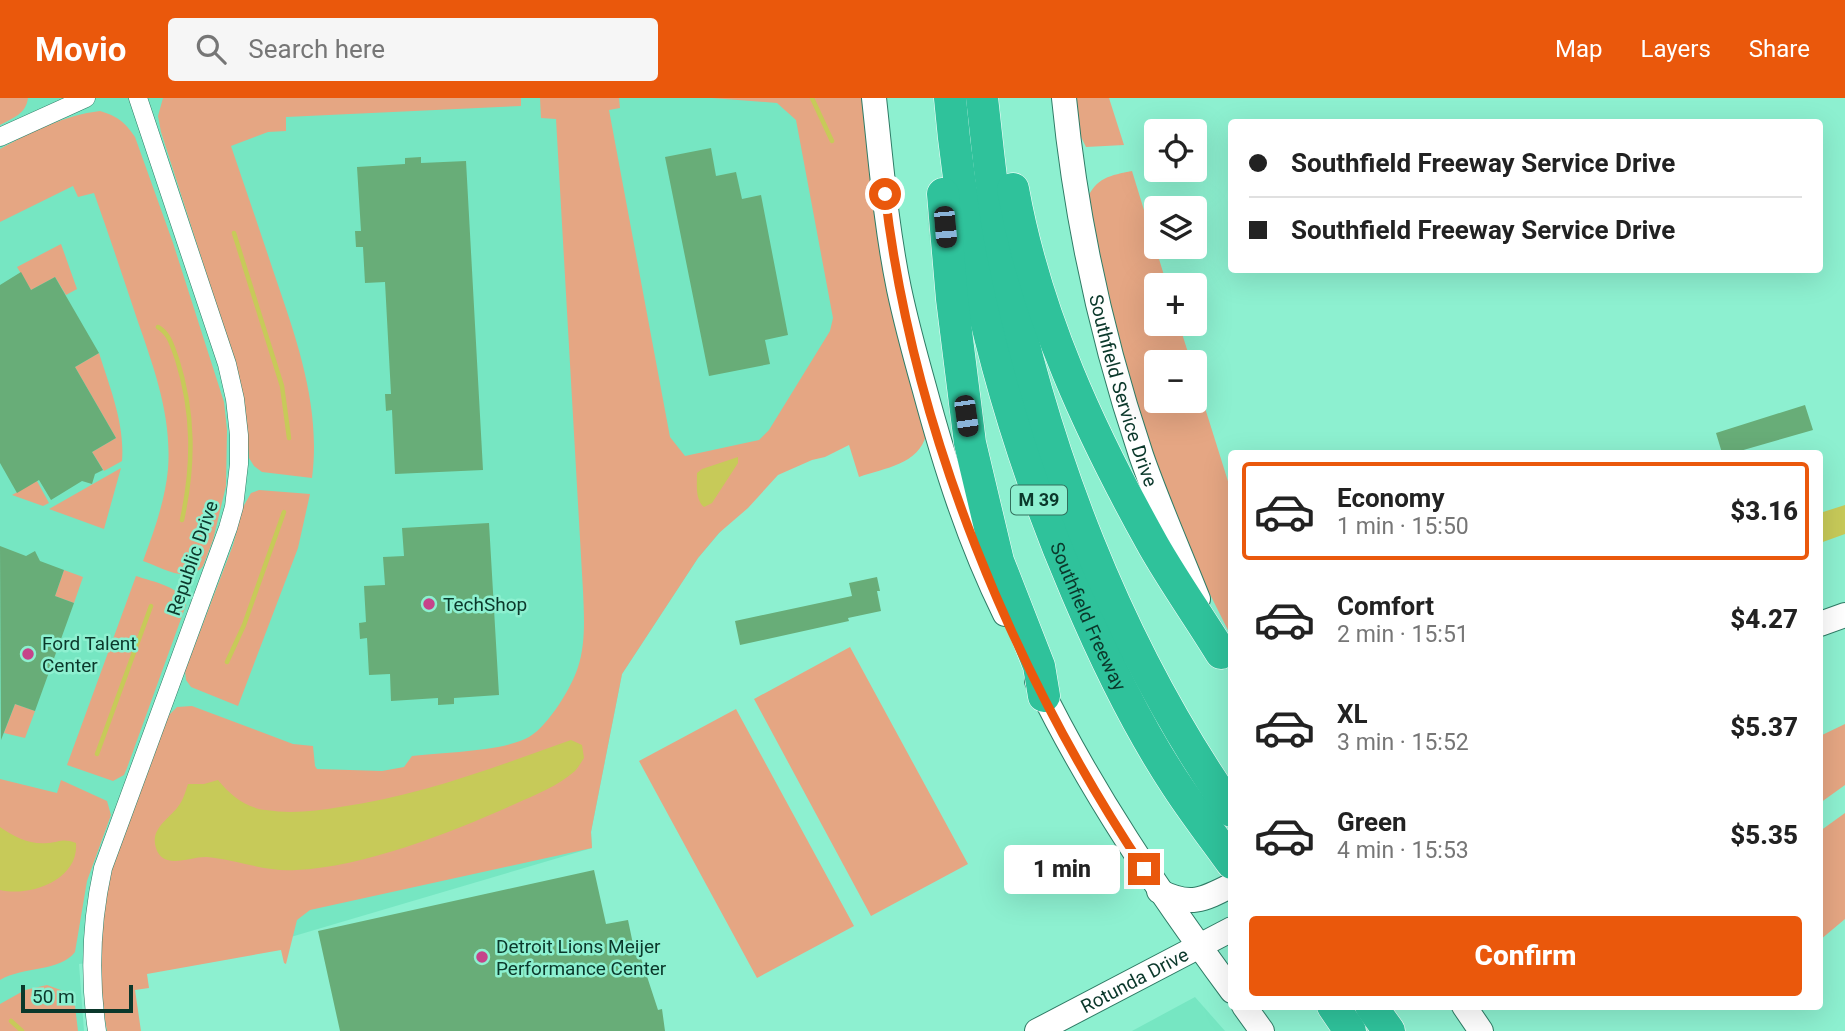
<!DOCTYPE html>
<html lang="en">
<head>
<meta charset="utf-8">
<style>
	:root { --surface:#fff; --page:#f6f6f6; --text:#222; --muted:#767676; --line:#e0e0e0; --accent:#ea580c }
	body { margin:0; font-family:Roboto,sans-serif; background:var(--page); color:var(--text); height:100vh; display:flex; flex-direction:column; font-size:26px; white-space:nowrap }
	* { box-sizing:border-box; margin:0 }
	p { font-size:23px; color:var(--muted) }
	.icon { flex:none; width:38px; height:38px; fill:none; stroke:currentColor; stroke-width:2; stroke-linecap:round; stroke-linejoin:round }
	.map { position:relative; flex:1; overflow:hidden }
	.side { position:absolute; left:1228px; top:352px; width:595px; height:560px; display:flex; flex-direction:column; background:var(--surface); border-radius:7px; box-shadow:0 7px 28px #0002 }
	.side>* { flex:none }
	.guide { position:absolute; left:1228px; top:21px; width:595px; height:154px; border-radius:7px; box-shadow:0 7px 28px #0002; display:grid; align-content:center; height:154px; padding:0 21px; background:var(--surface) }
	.fabs { position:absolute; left:1144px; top:21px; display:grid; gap:14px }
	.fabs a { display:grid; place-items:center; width:63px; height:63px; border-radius:7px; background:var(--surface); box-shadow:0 7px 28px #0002; font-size:35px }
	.scale { position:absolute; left:21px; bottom:18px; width:112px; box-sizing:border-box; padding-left:7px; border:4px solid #0b382b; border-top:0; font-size:19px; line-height:24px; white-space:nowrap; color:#0b382b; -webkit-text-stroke:5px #8df0d0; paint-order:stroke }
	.end { position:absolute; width:32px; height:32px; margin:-16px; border:9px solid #ea580c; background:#fff; box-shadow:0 0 0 4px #fff }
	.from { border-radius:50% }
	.bubble { position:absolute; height:49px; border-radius:7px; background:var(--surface); box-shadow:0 7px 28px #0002; font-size:23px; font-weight:800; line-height:49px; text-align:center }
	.car { position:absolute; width:21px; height:42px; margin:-21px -10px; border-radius:9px; box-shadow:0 0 5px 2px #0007; background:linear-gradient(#222 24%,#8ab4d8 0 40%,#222 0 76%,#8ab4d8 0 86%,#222 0) }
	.guide b { display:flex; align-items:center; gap:24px; height:66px; font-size:26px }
	.guide b+b { border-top:2px solid var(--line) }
	.guide i { width:18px; height:18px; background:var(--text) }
	ul { padding:12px 0 0; list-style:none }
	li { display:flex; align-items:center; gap:21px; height:98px; margin:0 14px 10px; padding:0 7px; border:4px solid transparent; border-radius:7px }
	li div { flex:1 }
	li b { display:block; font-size:26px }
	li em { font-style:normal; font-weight:800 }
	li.current { border-color:var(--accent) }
	li>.icon { width:63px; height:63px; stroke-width:1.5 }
	.action { display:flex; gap:14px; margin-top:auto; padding:14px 21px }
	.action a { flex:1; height:80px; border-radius:7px; background:var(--accent); color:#fff; font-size:28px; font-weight:800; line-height:80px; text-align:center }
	header { display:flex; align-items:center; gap:42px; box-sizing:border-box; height:98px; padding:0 35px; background:var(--accent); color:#fff }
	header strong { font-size:33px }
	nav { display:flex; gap:38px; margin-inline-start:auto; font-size:24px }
	.search { width:490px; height:63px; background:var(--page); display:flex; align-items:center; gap:18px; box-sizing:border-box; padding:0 24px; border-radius:7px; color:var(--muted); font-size:26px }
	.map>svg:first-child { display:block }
</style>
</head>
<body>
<header>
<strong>Movio</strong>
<div class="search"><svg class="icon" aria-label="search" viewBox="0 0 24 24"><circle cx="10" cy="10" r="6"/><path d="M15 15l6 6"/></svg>Search here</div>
<nav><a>Map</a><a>Layers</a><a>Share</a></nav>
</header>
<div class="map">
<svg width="1845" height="933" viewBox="0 0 1845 933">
	<rect width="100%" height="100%" fill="#8df0d0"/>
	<path fill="#76e6c2" d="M0 0H860L889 235 698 460 622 576 591 734 592 750 284 841 79 866 84 933H0Z
		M1195 899 1225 933H1132Z"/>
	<path fill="#e5a683" d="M0 0H28C26 16 13 20 0 27Z
		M163 0H521V8L286 19V33L268 34 231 48C246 92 261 136 276 181 298 245 321 311 312 380L262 374 254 368 249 360 245 308 236 268 161 34 158 18Z
		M540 0H619L620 10 609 12 670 339 685 358 759 342 769 332 830 233 833 220 796 22 777 5 712 0H865L926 337C919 366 885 370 859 379L849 347 825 359 812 362 778 377 748 410 719 435 698 460 622 576 591 734 592 750 310 812 297 822 286 866 284 865 281 852 147 876 149 890 135 892 141 933H107C97 883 100 816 113 767 127 717 149 668 166 620L177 609 192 608 293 646 313 648 315 668 317 671 382 673 404 669 412 658C443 654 502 654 529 639 548 628 572 589 578 569 586 545 584 517 583 493L556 21 541 20Z
		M1073 0H1109L1124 47 1086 49 1078 33Z
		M100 13C117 18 125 24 135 39L173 145 224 304 227 332 226 388 213 442 203 468C188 487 161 469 143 463 154 433 165 403 168 371 172 318 154 270 137 221 123 179 109 137 94 95L78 99 73 88 0 124V51C31 34 65 17 100 13Z
		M1132 73 1167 187H1157V226H1179L1191 264H1157V303H1195V278L1232 396V540C1212 500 1191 460 1175 419 1133 317 1108 210 1087 102 1095 80 1111 77 1132 73Z
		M61 146 77 191 66 197 55 179 31 192 17 169Z
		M99 255C110 290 125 326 122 363L104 373 92 354 116 340 75 269Z
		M121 370 104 431 49 411Z
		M37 383 49 405 43 408 12 397Z
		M259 392 310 396 298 450 238 608 191 589 186 582 185 573 233 447 243 409 251 395Z
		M64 472 83 479 74 505 55 498Z
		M136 478C153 484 181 488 186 507L127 670 124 677 113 683 67 667Z
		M850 549 968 766 871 818 754 601Z
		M15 606 35 613 25 640 4 635Z
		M736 611 854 828 757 880 639 663Z
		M1845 626V687L1820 705V638Z
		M0 681 57 695 61 682 107 703 111 717 87 783 75 854C60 874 24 868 0 882Z
		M1845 715V821L1820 842V733Z
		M47 887 69 895 75 908 78 933H0V906L25 892Z"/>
	<path fill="#c7ca59" d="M738 359V365L712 405 704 409C695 401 697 387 697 375L702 371Z
		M1845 407V436L1820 445V415Z
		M571 642 582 647 584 660C581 664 579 669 575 673 558 688 535 697 515 706 452 734 365 769 296 772 265 774 238 762 207 759 191 758 163 773 156 750 150 732 167 722 177 710 183 703 185 695 188 686H204L218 682C230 697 246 710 266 712 291 716 316 713 340 709 420 698 495 669 571 642Z
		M0 729C14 739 30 747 48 745 61 744 62 740 76 745 79 782 30 799 0 792Z"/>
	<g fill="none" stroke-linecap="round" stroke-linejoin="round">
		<path stroke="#c7ca59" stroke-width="4.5" d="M812 0 832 43
			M234 135 282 288 289 340
			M158 229C170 236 172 248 177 261 194 315 194 366 182 422
			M227 564 244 527 284 414
			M97 656 151 508
			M11 923 22 933"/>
	</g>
	<path fill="#68ad78" d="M711 50 716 78 736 74 742 101 761 97 788 237 765 242 770 266 709 278 665 59Z
		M421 59V65L466 63 483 372 395 376 392 312 386 313 385 296H391L385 184 365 185 363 149H356L355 133H361L357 69 405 66V60Z
		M21 174 31 192 55 179 99 255 75 269 116 340 92 354 103 372 95 376 92 386 82 383 51 402 39 382 17 395 0 365V187Z
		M1805 307 1813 332 1733 355H1722L1716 335Z
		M489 425 499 597 454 600V606L438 607V600L391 603 390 576 369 577 367 540 360 541 359 525 366 524 364 488 385 487 383 459 404 458 402 430Z
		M0 448 26 458 35 453 40 463 64 472 55 498 74 505 35 613 15 606 1 642Z
		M877 479 880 493H877L881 513 848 520 849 523 740 547 735 523 852 498 849 485Z
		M594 772 606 826 628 822 634 851H638L658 912 662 911 665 933H340L318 833Z"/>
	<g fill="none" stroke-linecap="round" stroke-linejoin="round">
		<g stroke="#2e7b65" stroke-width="19">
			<path id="street" d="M0 39 86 0
				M97 933C89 878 91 824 103 770L228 430 234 409 239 366V337L235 301 227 266 138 0"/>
		</g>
		<g stroke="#2e7b65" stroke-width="26">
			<g id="secondary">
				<path d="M874 0C881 64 886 128 899 191 906 224 915 257 924 289 945 367 969 443 1005 516"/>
				<path id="s1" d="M1064 0C1076 122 1102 241 1141 357 1158 406 1179 453 1198 501"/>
				<path d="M1820 526 1845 517"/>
				<path d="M1037 583C1091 694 1159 794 1232 893"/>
				<path d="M1159 793C1190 809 1203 802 1232 787"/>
				<path d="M1244 908 1262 933"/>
				<path d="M1464 908 1481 933"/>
				<path id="s2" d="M1037 933 1232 831"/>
			</g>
		</g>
		<g stroke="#fff" stroke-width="33">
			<g id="highway">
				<path id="s3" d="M950 0C965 172 1009 337 1077 495 1105 561 1137 628 1177 688 1194 714 1214 740 1232 765"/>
				<path d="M982 0C988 51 992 102 1002 152 1042 350 1116 547 1232 713"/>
				<path d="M1013 91C1036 218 1090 334 1153 447 1174 484 1199 519 1221 555"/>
				<path d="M943 96 952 201 970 345 998 463 1039 568 1044 598"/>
				<path d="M1333 908 1350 933"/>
				<path d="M1371 908 1389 933"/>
			</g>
		</g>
		<use href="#street" stroke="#fff" stroke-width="18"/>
		<use href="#secondary" stroke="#fff" stroke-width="24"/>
		<use href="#highway" stroke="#2fc29b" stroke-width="32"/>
	</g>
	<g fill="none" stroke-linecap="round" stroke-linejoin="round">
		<path stroke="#ea580c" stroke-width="9" d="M885 96C913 334 1012 572 1144 771"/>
	</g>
	<g fill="#c6438a" stroke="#8df0d0" stroke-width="2.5">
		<circle cx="429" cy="506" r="7"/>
		<circle cx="28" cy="556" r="7"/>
		<circle cx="482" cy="859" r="7"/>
	</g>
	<g text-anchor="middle" stroke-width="5" stroke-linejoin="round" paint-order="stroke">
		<rect fill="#8df0d0" stroke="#326f5c" stroke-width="2" x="1011" y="387.5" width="56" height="29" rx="5"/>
		<g font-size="18" font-weight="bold" fill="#0b382b">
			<text x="1039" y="408">M 39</text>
		</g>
		<g font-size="19" fill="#0b382b" stroke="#8df0d0">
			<text dy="7" stroke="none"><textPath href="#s1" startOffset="299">Southfield Service Drive</textPath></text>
			<text transform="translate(192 460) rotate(-71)" y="7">Republic Drive</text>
			<text dy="7" stroke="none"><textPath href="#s3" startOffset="539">Southfield Freeway</textPath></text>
			<text dy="7" stroke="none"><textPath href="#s2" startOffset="110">Rotunda Drive</textPath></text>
		</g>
		<g font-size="19" fill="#0b382b" stroke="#8df0d0" text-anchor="start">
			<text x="443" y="513">TechShop</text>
			<text x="42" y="552">Ford Talent<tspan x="42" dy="22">Center</tspan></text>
			<text x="496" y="855">Detroit Lions Meijer<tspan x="496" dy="22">Performance Center</tspan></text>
		</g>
	</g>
</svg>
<div class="fabs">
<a><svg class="icon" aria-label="locate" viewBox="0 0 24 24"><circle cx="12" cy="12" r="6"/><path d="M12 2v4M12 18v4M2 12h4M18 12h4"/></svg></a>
<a><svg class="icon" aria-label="layers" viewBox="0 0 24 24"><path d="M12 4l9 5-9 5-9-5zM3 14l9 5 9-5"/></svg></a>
<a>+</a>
<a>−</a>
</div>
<div class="scale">50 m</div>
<i class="end from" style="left:885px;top:96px"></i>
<i class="end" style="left:1144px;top:771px"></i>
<div class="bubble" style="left:1004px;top:747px;width:116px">1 min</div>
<i class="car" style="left:945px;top:129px;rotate:175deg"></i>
<i class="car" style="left:966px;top:318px;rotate:172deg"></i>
<div class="guide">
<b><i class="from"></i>Southfield Freeway Service Drive</b>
<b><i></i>Southfield Freeway Service Drive</b>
</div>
<section class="side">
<ul>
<li class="current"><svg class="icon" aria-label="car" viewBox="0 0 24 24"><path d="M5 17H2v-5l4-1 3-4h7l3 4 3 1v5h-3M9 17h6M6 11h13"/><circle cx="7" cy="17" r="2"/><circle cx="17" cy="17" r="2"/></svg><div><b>Economy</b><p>1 min · 15:50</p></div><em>$3.16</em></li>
<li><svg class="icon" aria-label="car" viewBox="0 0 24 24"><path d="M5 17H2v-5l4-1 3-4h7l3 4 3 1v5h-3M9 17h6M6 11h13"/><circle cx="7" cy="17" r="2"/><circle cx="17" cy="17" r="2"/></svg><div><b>Comfort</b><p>2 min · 15:51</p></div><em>$4.27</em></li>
<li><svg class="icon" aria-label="car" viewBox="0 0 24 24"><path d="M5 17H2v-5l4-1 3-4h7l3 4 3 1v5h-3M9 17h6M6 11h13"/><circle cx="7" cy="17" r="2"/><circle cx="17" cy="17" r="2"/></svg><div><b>XL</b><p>3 min · 15:52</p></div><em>$5.37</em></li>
<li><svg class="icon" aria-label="car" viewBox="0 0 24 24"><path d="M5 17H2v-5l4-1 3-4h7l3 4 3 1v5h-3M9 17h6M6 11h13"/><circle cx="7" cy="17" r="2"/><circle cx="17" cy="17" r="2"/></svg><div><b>Green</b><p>4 min · 15:53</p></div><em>$5.35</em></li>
</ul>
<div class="action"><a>Confirm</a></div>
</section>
</div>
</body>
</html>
